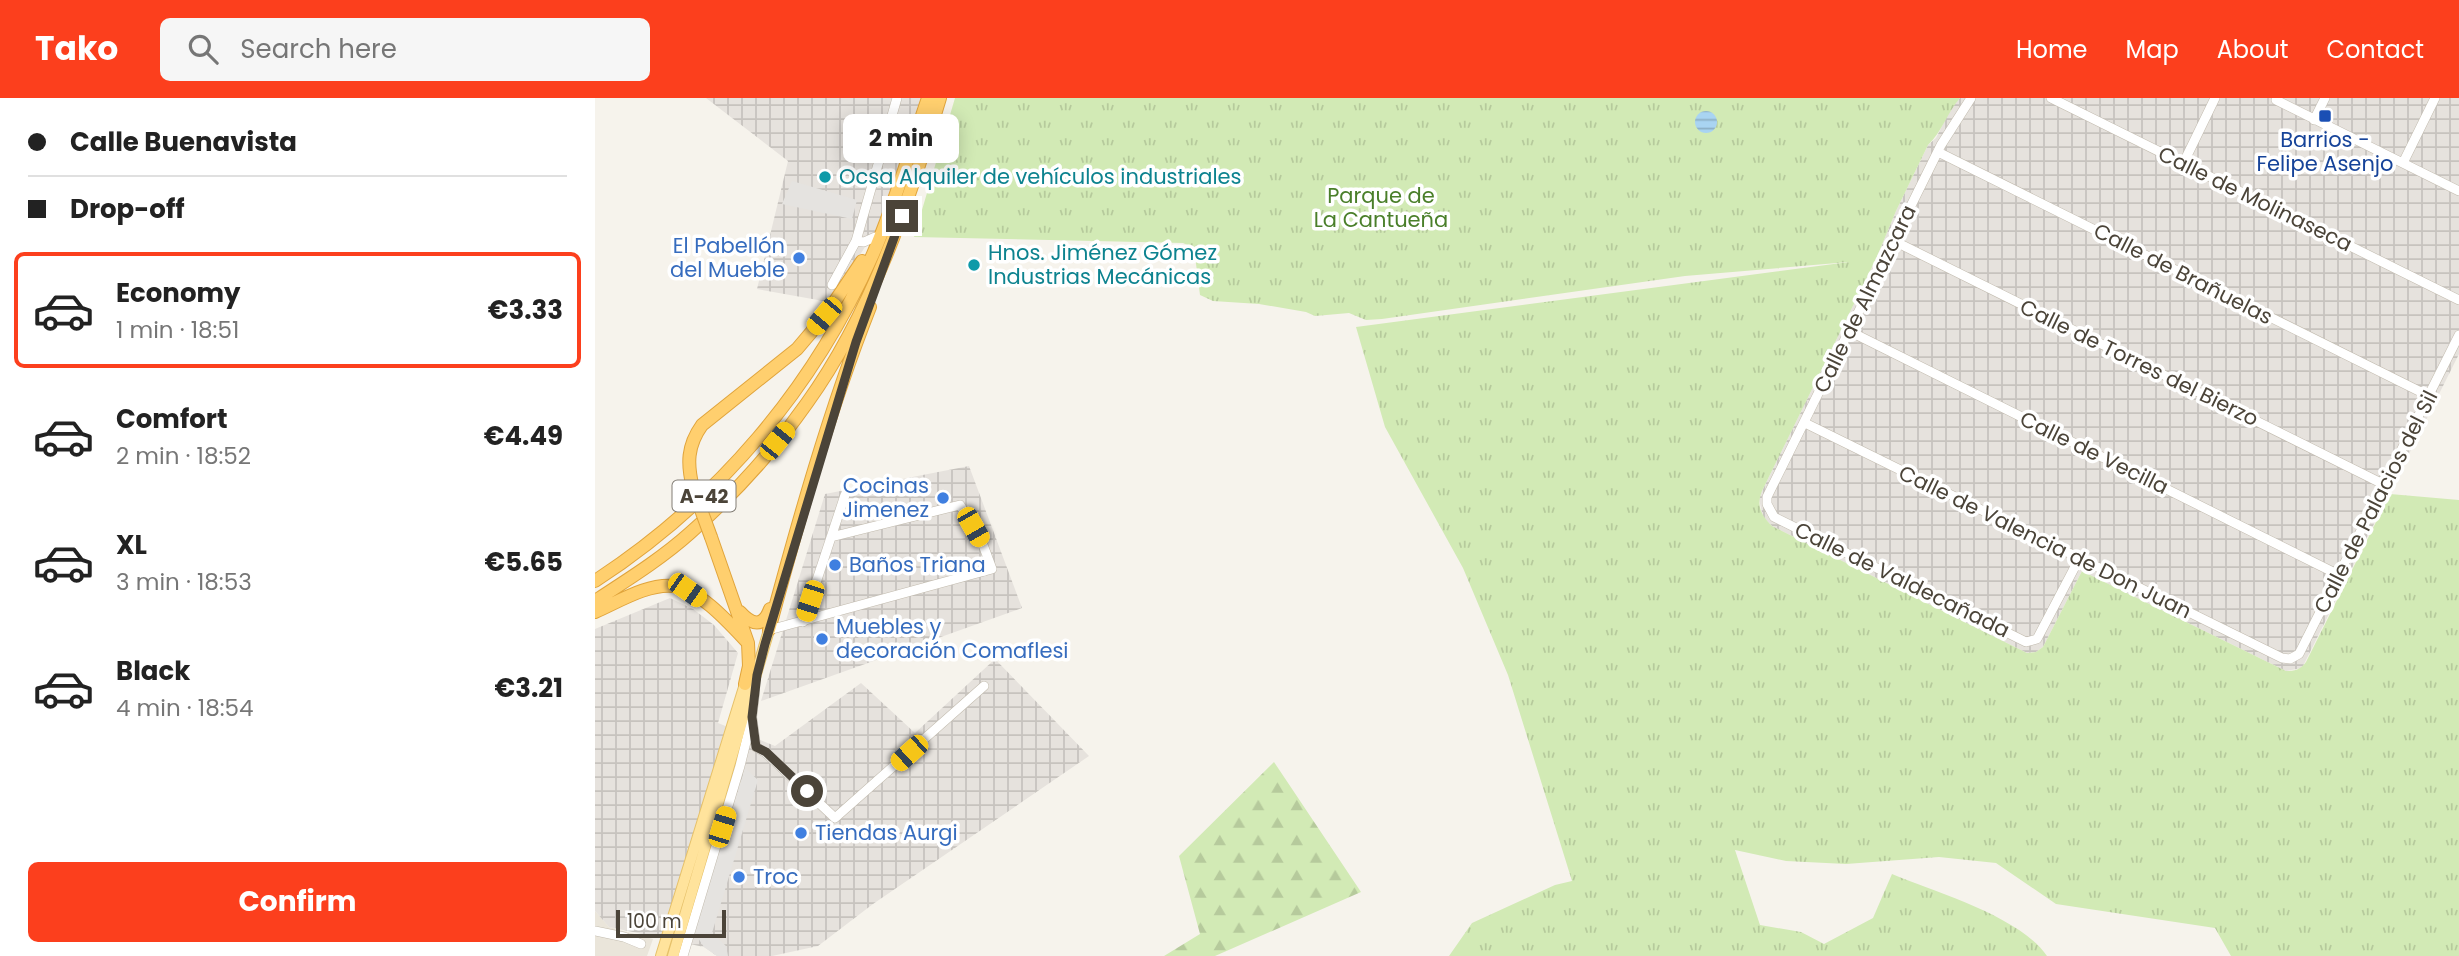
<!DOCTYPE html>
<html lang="en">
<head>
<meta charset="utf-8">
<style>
	:root { --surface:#fff; --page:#f6f6f6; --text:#222; --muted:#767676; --line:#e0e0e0; --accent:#fc3f1d }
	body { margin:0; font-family:Poppins,sans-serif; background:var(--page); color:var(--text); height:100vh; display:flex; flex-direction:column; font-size:26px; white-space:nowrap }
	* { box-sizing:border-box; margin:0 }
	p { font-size:23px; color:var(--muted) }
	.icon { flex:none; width:38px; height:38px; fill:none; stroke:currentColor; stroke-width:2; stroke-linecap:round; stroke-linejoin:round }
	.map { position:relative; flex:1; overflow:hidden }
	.panel { display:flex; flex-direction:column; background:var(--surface); width:595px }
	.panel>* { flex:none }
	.guide { display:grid; align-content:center; height:154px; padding:0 28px; background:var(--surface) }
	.scale { position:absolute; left:21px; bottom:18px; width:110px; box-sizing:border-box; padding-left:7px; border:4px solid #4b4439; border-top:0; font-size:19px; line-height:24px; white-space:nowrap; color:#4b4439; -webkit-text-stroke:5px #fff; paint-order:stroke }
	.end { position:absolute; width:32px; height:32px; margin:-16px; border:9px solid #4b4439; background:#fff; box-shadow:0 0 0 4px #fff }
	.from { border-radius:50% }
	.bubble { position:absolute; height:49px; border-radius:10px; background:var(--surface); box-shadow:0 4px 18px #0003; font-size:23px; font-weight:700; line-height:49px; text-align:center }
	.car { position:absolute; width:21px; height:42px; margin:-21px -10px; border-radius:9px; box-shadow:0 0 5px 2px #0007; background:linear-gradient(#f5c518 24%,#345 0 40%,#f5c518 0 76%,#345 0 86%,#f5c518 0) }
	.guide b { display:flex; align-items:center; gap:24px; height:66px; font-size:26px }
	.guide b+b { border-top:2px solid var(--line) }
	.guide i { width:18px; height:18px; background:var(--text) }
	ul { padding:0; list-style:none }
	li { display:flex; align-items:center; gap:21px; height:116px; margin:0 14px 10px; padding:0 14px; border:4px solid transparent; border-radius:10px }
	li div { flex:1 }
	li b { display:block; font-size:26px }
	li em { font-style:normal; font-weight:700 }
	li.selected { border-color:var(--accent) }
	li>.icon { width:63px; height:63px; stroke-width:1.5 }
	.button { display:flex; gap:14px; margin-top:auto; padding:14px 28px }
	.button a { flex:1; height:80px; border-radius:10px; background:var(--accent); color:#fff; font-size:28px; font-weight:700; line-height:80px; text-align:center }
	header { display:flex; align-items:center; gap:42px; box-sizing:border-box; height:98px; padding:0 35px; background:var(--accent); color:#fff }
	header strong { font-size:33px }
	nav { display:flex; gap:38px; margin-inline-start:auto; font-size:24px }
	.search { width:490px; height:63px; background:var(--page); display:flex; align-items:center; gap:18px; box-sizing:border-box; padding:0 24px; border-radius:10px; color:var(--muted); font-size:26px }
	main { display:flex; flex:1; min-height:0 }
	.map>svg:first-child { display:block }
</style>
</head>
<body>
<header>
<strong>Tako</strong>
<div class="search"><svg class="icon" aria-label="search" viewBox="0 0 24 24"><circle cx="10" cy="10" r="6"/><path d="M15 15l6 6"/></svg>Search here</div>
<nav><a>Home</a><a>Map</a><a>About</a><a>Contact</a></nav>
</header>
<main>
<section class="panel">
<div class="guide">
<b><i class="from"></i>Calle Buenavista</b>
<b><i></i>Drop-off</b>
</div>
<ul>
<li class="selected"><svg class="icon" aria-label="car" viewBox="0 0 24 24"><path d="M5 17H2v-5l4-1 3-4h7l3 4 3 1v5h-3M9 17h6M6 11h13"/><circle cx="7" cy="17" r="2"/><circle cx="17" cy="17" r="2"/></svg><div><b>Economy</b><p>1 min · 18:51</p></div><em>€3.33</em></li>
<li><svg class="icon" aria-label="car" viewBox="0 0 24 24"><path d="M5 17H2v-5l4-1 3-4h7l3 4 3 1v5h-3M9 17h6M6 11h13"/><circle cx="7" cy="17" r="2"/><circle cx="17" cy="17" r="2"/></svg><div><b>Comfort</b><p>2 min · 18:52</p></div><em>€4.49</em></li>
<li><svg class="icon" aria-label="car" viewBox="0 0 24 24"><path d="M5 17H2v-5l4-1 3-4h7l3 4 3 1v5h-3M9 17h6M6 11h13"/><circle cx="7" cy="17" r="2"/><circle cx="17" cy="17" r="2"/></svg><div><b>XL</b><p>3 min · 18:53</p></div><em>€5.65</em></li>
<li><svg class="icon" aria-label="car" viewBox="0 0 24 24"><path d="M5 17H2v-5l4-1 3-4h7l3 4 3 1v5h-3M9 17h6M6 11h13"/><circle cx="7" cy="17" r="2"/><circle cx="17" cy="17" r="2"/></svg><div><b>Black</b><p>4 min · 18:54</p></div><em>€3.21</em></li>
</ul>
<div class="button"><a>Confirm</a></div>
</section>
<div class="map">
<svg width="1864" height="858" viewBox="0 0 1864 858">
	<defs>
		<pattern id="industrial-grid" width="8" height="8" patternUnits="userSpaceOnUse" patternTransform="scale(1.75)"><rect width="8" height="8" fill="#e6e2dd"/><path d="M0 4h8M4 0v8" fill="none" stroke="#c7c3be"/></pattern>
		<pattern id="grass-tufts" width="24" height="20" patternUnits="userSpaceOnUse" patternTransform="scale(1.75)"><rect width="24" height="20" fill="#d2eab5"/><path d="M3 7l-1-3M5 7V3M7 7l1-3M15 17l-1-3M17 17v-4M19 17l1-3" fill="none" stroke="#b6ca9c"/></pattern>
		<pattern id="forest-firs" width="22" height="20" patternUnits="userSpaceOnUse" patternTransform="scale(1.75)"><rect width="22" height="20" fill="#d2eab5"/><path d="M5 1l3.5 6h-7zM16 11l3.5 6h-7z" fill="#b6ca9c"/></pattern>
		<pattern id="water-rules" width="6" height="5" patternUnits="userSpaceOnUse" patternTransform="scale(1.75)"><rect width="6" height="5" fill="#a9d4f2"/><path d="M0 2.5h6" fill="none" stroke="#8caec5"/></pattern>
	</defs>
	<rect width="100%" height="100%" fill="#f6f3ec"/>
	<path fill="#eae5da" d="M0 813 14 829 58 841 52 858H0Z"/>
	<path fill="url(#industrial-grid)" d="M111 0H327L289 120 234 204 162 191 193 63Z
		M1365 0H1864V256L1707 570 1691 573 1487 473 1448 549 1441 554 1432 555 1177 428 1168 419 1164 401 1167 393 1281 161 1301 113 1333 47 1341 40 1356 10Z
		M374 368 427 510 166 603 230 396Z
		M75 500 98 511 119 527 143 555 123 625 180 648 266 585 320 635 400 561 494 658 278 806 223 848 177 858H122L109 849 14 829 0 813V531Z"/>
	<path fill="url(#grass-tufts)" d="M360 0H1365C1352 15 1347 34 1333 47L1301 113 1281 161 1167 393C1161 408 1166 417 1177 428L1432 555 1441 554 1448 549 1487 473 1691 573C1700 573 1705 572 1711 564L1795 396 1864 402V858H1636L1620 830 1461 806 1401 765 1344 759 1251 766 1191 763 1140 752 1165 827 1206 834 1229 846 1278 820 1297 776C1343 795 1424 818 1452 858H854L877 825 960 787 977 783 913 577 868 470 790 329 761 229 1254 164 1090 178 787 221 771 222 754 215 720 218 711 214 664 206 618 203 605 197 599 150 588 145 319 139Z"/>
	<path fill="url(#forest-firs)" d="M679 664 766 794 620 858H569L605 836 584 758Z"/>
	<path fill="#e5e3e0" d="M197 83 262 102 257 121 187 106Z
		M150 670 163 682 117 835 131 848 133 858H122L109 849 99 834Z"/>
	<path fill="url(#water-rules)" d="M1100 24a11 11 0 1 1 22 0a11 11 0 1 1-22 0Z"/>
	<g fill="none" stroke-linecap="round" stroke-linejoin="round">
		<g stroke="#c2bbae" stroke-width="10">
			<path id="minor" d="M1376 0 1346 47 1172 399V406L1179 419 1431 544 1442 541 1484 461
				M1456 0 1864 202
				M1681 2 1864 93
				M1719 22 1730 0
				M1343 54 1834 298
				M1808 65 1840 0
				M1588 66 1620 0
				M261 143 269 144 280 139
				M1299 143 1790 387
				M237 187 261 143 302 0
				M1254 233 1744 477
				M1210 325 1687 560 1695 561 1704 556 1864 237
				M208 524 250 397
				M174 532 397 471 387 444 365 407 236 439
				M160 593 157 619 161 649 171 655 240 720 389 588
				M0 833 29 839 46 846
				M88 858 145 668 156 624"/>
		</g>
		<g stroke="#e6c16a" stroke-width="12">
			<path id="major" d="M66 858 150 586
				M78 858 174 532"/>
		</g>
		<g stroke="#e0a43c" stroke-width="14">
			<path id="highway" d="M98 390C92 366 92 348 107 327L202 251 230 218 267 163
				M116 439 153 545 154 568 150 586
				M0 483C123 403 219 290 278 156 300 106 315 52 333 0
				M0 503C32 482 66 461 95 435 138 397 179 352 212 305 276 216 314 104 345 0
				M0 514C23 504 53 485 79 488 105 492 135 526 153 545
				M145 514C157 527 168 530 175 511
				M174 532C203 424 234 313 275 209"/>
		</g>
		<use href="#minor" stroke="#fff" stroke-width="9"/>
		<use href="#major" stroke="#ffe39c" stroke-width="10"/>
		<use href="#highway" stroke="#ffcf6e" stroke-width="12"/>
		<g stroke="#e0a43c" stroke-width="14" stroke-linecap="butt">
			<path id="highway-bridge" d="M98 390 116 439"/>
		</g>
		<use href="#highway-bridge" stroke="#ffcf6e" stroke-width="12"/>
	</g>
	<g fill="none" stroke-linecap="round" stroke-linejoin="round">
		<path stroke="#4b4439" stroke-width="9" d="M212 693 171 654 161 649 157 619 162 577 170 546 261 244 307 118"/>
	</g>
	<rect fill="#1a4fb4" stroke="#fff" stroke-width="2.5" x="1723" y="11" width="14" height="14" rx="3.5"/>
	<g fill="#0f9aa8" stroke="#fff" stroke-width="2.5">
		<circle cx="230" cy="79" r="7"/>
		<circle cx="379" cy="167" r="7"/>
	</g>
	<g fill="#3f7fe0" stroke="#fff" stroke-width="2.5">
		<circle cx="204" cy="160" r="7"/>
		<circle cx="348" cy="400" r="7"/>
		<circle cx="240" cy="467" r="7"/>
		<circle cx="227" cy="541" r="7"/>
		<circle cx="206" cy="735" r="7"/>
		<circle cx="144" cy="779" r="7"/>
	</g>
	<g text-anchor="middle" stroke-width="7" stroke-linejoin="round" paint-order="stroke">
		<rect fill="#fff" stroke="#817c74" stroke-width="2" x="77.5" y="382.5" width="63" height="31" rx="5"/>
		<g font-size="19" font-weight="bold" fill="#4b4439">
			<text x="109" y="405">A-42</text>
		</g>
		<g font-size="21" fill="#164399" stroke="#fff">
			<text x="1730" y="49">Barrios -<tspan x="1730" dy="24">Felipe Asenjo</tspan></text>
		</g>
		<g font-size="21" fill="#0d838f" stroke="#fff" text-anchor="start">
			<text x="244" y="86">Ocsa Alquiler de vehículos industriales</text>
			<text x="393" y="162">Hnos. Jiménez Gómez<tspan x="393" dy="24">Industrias Mecánicas</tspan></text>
		</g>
		<g font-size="21" fill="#4a7f2a" stroke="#fff">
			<text x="786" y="105">Parque de<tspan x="786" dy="24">La Cantueña</tspan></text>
		</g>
		<g font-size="21" fill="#4b4439" stroke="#fff">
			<text transform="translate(1660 101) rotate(26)" y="7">Calle de Molinaseca</text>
			<text transform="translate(1588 176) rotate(27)" y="7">Calle de Brañuelas</text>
			<text transform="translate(1270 201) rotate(-64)" y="7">Calle de Almazcara</text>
			<text transform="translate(1544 265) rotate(26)" y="7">Calle de Torres del Bierzo</text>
			<text transform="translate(1499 355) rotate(26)" y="7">Calle de Vecilla</text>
			<text transform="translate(1781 404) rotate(-63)" y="7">Calle de Palacios del Sil</text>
			<text transform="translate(1450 444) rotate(26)" y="7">Calle de Valencia de Don Juan</text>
			<text transform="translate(1307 482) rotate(26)" y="7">Calle de Valdecañada</text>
		</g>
		<g font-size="21" fill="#366cbe" stroke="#fff" text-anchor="start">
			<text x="190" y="155" text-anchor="end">El Pabellón<tspan x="190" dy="24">del Mueble</tspan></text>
			<text x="334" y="395" text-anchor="end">Cocinas<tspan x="334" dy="24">Jimenez</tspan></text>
			<text x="254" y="474">Baños Triana</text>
			<text x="241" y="536">Muebles y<tspan x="241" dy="24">decoración Comaflesi</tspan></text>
			<text x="220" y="742">Tiendas Aurgi</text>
			<text x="158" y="786">Troc</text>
		</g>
	</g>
</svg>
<div class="scale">100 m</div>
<i class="end from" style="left:212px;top:693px"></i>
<i class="end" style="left:307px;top:118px"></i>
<div class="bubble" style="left:248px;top:16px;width:116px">2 min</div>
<i class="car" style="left:229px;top:218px;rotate:220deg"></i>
<i class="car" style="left:182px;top:343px;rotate:39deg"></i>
<i class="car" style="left:378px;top:429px;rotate:150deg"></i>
<i class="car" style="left:92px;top:492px;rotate:125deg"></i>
<i class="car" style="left:215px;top:503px;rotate:198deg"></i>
<i class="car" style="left:314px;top:655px;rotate:228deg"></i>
<i class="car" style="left:127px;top:729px;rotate:17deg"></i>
</div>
</main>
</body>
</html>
